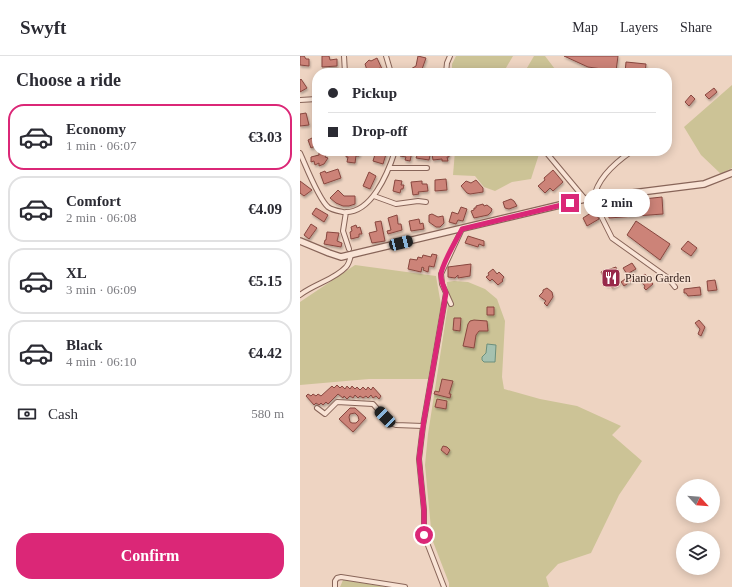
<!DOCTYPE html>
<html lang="en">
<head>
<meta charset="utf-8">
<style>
	:root { --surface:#fff; --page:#f7f7f7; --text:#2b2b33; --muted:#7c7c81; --line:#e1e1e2; --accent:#db2777 }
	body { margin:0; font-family:Georgia,serif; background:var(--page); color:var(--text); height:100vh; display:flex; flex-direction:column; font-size:15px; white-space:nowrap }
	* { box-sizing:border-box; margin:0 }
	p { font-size:13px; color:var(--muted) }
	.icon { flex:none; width:22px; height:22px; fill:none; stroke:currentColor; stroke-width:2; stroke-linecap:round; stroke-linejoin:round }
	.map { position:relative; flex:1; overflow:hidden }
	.side { display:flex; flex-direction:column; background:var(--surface); width:300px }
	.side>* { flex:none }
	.hud { position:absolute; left:12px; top:12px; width:360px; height:88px; border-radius:16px; box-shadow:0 2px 10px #0003; display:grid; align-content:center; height:88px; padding:0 16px; background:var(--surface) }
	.needle { width:26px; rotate:116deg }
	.fabs { position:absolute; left:376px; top:423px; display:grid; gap:8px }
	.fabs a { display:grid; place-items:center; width:44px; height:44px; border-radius:50%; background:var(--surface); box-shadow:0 2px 10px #0003; font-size:20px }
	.end { position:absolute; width:18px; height:18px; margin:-9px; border:5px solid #db2777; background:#fff; box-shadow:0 0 0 2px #fff }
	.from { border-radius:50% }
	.bubble { position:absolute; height:28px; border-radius:14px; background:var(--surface); box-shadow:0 2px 10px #0003; font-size:13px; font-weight:700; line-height:28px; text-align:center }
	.car { position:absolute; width:12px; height:24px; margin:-12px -6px; border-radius:5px; box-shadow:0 0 3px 1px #0007; background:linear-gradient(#222 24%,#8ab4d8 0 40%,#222 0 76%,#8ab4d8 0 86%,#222 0) }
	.hud b { display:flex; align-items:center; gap:14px; height:38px; font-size:15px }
	.hud b+b { border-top:1px solid var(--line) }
	.hud i { width:10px; height:10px; background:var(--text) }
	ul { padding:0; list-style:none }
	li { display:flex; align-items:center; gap:12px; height:66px; margin:0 8px 6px; padding:0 8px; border:2px solid var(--line); border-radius:16px }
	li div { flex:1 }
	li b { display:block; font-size:15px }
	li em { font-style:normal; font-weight:700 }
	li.active { border-color:var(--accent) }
	li>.icon { width:36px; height:36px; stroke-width:1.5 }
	h2 { padding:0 16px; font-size:18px; line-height:48px }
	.pay { display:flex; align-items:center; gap:10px; height:44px; padding:0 16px; font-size:15px }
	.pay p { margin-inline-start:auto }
	.action { display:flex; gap:8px; margin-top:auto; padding:8px 16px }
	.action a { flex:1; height:46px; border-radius:16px; background:var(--accent); color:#fff; font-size:16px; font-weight:700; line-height:46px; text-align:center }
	header { display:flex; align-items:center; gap:24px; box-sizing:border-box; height:56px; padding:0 20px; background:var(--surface); border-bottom:1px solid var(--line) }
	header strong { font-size:19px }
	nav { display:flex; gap:22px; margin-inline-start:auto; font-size:14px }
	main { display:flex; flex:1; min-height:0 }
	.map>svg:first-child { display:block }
</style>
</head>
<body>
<header>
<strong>Swyft</strong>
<nav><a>Map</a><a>Layers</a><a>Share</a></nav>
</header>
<main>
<section class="side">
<h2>Choose a ride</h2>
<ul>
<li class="active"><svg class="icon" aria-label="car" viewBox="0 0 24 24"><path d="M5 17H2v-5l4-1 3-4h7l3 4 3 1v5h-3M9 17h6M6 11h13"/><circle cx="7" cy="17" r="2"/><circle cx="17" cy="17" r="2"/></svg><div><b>Economy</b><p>1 min · 06:07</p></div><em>€3.03</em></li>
<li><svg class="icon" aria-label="car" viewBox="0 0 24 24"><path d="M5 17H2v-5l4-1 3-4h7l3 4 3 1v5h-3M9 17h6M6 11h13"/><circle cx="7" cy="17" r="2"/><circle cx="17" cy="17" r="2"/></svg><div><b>Comfort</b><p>2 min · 06:08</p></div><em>€4.09</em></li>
<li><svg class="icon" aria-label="car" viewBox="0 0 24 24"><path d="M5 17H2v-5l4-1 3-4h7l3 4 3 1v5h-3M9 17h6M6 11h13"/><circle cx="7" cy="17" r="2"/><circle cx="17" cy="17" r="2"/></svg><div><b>XL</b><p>3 min · 06:09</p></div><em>€5.15</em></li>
<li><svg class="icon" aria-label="car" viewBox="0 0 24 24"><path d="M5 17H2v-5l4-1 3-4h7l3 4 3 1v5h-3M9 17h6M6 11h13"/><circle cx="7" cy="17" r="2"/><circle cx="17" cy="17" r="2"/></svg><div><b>Black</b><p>4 min · 06:10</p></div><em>€4.42</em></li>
</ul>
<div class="pay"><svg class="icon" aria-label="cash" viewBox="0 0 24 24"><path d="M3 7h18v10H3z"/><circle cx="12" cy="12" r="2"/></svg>Cash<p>580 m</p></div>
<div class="action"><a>Confirm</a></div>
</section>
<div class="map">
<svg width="432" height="531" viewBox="0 0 432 531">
	<defs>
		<filter id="shadow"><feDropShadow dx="1" dy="2" stdDeviation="1" flood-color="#0004"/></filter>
	</defs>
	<rect width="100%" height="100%" fill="#eed4c2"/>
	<path fill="#ccc396" d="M156 0H213L203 17H152V8Z
		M234 0H245L258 17H224Z
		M432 29V112L421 118 401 99 384 71Z
		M155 95H240L231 123 212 126 195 135 184 131 175 120 153 119Z
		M55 209 136 220 141 249 128 323H69L0 329V246Z
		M154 225 168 226 185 233 197 243 205 265 202 321 204 333 240 343 277 350 321 370 312 379 342 405 319 439 291 497 258 508 246 521 249 531H149V527L132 483 125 409 128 378 148 249 147 226Z
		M43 524 87 531H40Z"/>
	<path fill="#a5c1b0" stroke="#6c8f7c" d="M187 288 196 289 195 306H184L182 304V301L186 297Z"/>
	<path fill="#cc8378" stroke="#88473f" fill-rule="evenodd" filter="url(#shadow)" d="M0 0H4L6 3H9V10L0 9Z
		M22 0H29L30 4 37 3V10L22 11Z
		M118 0 126 2 121 16 110 17 109 14 116 10Z
		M264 0H318L316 15 288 11Z
		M77 2 82 13 79 12 78 15 68 17 65 8 69 4 71 5Z
		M326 6 346 8 345 17H325Z
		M1 23 7 32 0 36V24Z
		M414 32 417 36 409 43 405 39Z
		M391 39 395 43 389 50 385 46Z
		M6 57 9 69 0 70V58Z
		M16 80 17 89 11 92 8 84Z
		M19 95 26 99 25 101 28 102 24 108 19 110V107L15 109 14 105 11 106V101L19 99Z
		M47 95H60L59 100H56L55 107 47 106 48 101H46Z
		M76 95H87L83 108 73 105Z
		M101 95H111L112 96 110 105 105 104 106 101 100 100Z
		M119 95H131L129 104 116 102Z
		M136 95H149V101H147L148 105H142V103L133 104 132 98H136Z
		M38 113 41 122 24 128 20 117 25 115 26 117Z
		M253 114 263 126 253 135 250 132 245 137 238 130 245 124 244 122Z
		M69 116 76 120 70 133 63 130Z
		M146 123 147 134 135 135V124Z
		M95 124 102 125 101 129H104L103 133H101L100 137 93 135Z
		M176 124 183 132V136L170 138 167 137 161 130 166 125 171 127Z
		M0 125 12 134 4 140 0 137Z
		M122 125V128H127L128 135 118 136 119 138 113 139 111 126Z
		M38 134 44 140H55V148L49 150H43L36 147 30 142Z
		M362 141 363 158 309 162 307 147Z
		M211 143 214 145 217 150 209 153 205 152 203 146Z
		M183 148 184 150 187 149 192 153 191 156 188 159 174 162 171 155 174 154V152H176V150Z
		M161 151 167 153 163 165 158 164 156 168 149 166 152 156 158 158Z
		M16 152 28 159 24 166 12 158Z
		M294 155 299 163 287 170 283 162Z
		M132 158 138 161 143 160 144 167 140 171H136L129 166V159Z
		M97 159 98 168H101L102 174 88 178 87 175 91 174 88 162Z
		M119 163 120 168 123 167 124 173 111 175 109 165Z
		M81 165 85 185 72 187 69 177 77 175 75 166Z
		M336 165 370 188 360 204 327 179Z
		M11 168 17 172 9 183 4 179Z
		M56 169 57 172 60 171 62 178H59V181L51 183 50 176 52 175 51 171Z
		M27 176 39 177 37 185 42 187 41 191 24 188 25 184H26Z
		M168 180 184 185V190L179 188 178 191 165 187Z
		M388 185 397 192 391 200 381 193Z
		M132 198 137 199 134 211 129 210 128 216 123 214 124 212 122 211 121 216 108 213 110 203 117 204 118 201 122 202 123 199 131 201Z
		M332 207 336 213 327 218 323 212Z
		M171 208 170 220 158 222V219L155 222 148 221V211Z
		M316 211 319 228 312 232 311 228 307 230 301 216Z
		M193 213 197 218 199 216 204 221 202 224 203 225 198 229 192 223 190 225 186 221 189 219 188 217Z
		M345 218 353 228 346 234 344 232 345 230 339 223Z
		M329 220 333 224 324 230 321 226Z
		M415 224 417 234 408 235 407 225Z
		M400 231 401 239 388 240 386 237H384V233Z
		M247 232 252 236 253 241 247 250 244 247 246 245 239 240 243 236V234Z
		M187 251H194V259H187Z
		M154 262H161L160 275 153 274Z
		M174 264 187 265 188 275H179L176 279 174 292 163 290 168 268 170 265Z
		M399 264 405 271 401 280 398 278 400 273 395 267Z
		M142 323 153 325 149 338H151L150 342 134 338 135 335 139 336Z
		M37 329 40 332 42 330 45 333 47 330 50 333 52 330 55 333 57 331 60 334 63 331 66 334 68 331 71 334 73 331 81 340 79 343 76 340 73 342 71 339 68 342 66 340 63 342 60 340 58 342 55 339 53 342 50 340 47 343 44 340 43 342 38 338 28 348 26 346 23 349 21 347 19 349 16 347 14 349 6 340 8 338 11 340 13 338 16 340 18 338 21 340 32 330 34 332Z
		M137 343 147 345 146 353 135 351Z
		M50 352H55L66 362 53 376 39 363ZM55 357 58 360 59 364 56 367H52L50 366 49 361 50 358Z
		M143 390 147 391 150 394 147 399 141 394Z"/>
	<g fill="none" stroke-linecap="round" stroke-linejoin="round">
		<g stroke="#886559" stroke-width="6">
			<path id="minor" d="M44 0 45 17
				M86 0 91 17
				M146 17 147 7 150 0
				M0 44 17 43
				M245 95 285 143
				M0 97C6 110 18 142 28 151 32 154 38 155 43 156 71 159 88 117 95 95
				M89 112H127
				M74 140 96 148 118 145 126 146
				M292 142 312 182 368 222 375 231
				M294 142C297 122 316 106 332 95
				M46 156 43 175 49 193
				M0 239C14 228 34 224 46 211 49 208 50 203 51 199
				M151 248 142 228 141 218 162 173
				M17 352 25 358 37 346 73 348 90 367 96 369 123 370
				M35 531V525L37 522 41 521 105 531
				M144 531 124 479V454L119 403 123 370 146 237"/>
		</g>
		<g stroke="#886559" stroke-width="8">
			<path id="tertiary" d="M0 185 29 197 41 201 285 143 404 128 432 117"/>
		</g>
		<use href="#minor" stroke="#f9e4d6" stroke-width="4"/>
		<use href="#tertiary" stroke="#f9e4d6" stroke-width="5.5"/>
	</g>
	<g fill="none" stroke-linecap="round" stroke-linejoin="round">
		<path stroke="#db2777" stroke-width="5" d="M124 479V454L119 403 123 370 146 237C144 231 141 226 141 219 141 209 157 183 162 173L270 147"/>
	</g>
	<defs>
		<g id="restaurant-square" transform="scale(1)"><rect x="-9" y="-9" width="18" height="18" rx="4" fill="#97294a" stroke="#f6e1d2"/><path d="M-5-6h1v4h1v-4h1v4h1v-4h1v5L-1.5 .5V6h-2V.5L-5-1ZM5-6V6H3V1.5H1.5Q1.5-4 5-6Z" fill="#fff"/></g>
	</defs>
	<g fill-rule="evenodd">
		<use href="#restaurant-square" x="311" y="222"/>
	</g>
	<g text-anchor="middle" stroke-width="3" stroke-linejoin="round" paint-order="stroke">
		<g font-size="12" fill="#38231e" stroke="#f6e1d2" text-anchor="start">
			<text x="325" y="226">Piano Garden</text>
		</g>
	</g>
</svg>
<div class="fabs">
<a><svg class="needle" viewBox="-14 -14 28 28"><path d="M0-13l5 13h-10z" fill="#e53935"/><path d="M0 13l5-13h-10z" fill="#7c7c81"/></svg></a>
<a><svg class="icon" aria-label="layers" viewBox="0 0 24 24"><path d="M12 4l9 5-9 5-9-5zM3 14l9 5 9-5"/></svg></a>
</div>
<i class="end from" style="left:124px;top:479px"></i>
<i class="end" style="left:270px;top:147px"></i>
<div class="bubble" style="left:284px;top:133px;width:66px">2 min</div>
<i class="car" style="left:101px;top:187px;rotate:76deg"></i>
<i class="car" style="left:85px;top:361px;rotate:316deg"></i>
<div class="hud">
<b><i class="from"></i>Pickup</b>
<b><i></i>Drop-off</b>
</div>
</div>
</main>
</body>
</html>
